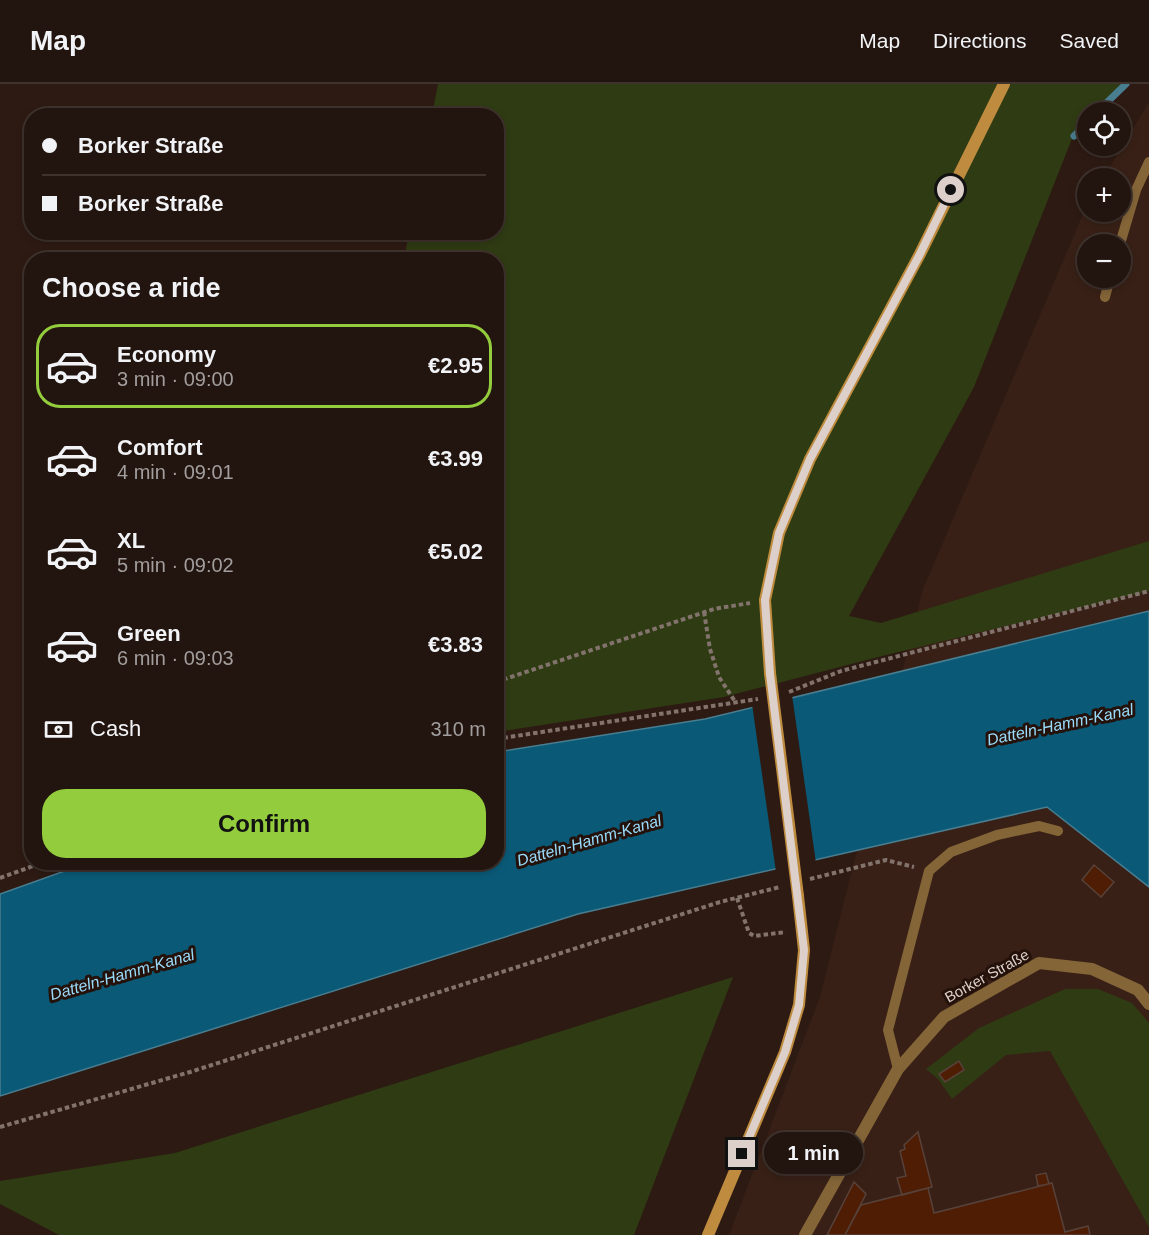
<!DOCTYPE html>
<html lang="en">
<head>
<meta charset="utf-8">
<style>
	:root { --surface:#22140e; --page:#2e211c; --text:#f1f3f6; --muted:#a29e9e; --line:#3f332e; --accent:#93cd3d }
	body { margin:0; font-family:Arial,sans-serif; background:var(--page); color:var(--text); height:100vh; display:flex; flex-direction:column; font-size:22px; white-space:nowrap }
	* { box-sizing:border-box; margin:0 }
	p { font-size:20px; color:var(--muted) }
	.icon { flex:none; width:33px; height:33px; fill:none; stroke:currentColor; stroke-width:2; stroke-linecap:round; stroke-linejoin:round }
	.map { position:relative; flex:1; overflow:hidden }
	.details { position:absolute; left:24px; top:168px; width:480px; height:618px; display:flex; flex-direction:column; background:var(--surface); border-radius:24px; box-shadow:0 3px 9px #0003,0 0 0 2px var(--line) }
	.details>* { flex:none }
	.hud { position:absolute; left:24px; top:24px; width:480px; height:132px; border-radius:24px; box-shadow:0 3px 9px #0003,0 0 0 2px var(--line); display:grid; align-content:center; height:132px; padding:0 18px; background:var(--surface) }
	.tools { position:absolute; left:1077px; top:18px; display:grid; gap:12px }
	.tools a { display:grid; place-items:center; width:54px; height:54px; border-radius:50%; background:var(--surface); box-shadow:0 3px 9px #0003,0 0 0 2px var(--line); font-size:30px }
	.end { position:absolute; width:27px; height:27px; margin:-14px; border:8px solid #ddd0cb; background:#111; box-shadow:0 0 0 3px #111 }
	.from { border-radius:50% }
	.bubble { position:absolute; height:42px; border-radius:21px; background:var(--surface); box-shadow:0 3px 9px #0003,0 0 0 2px var(--line); font-size:20px; font-weight:800; line-height:42px; text-align:center }
	.hud b { display:flex; align-items:center; gap:21px; height:57px; font-size:22px }
	.hud b+b { border-top:2px solid var(--line) }
	.hud i { width:15px; height:15px; background:var(--text) }
	ul { padding:0; list-style:none }
	li { display:flex; align-items:center; gap:18px; height:84px; margin:0 12px 9px; padding:0 6px; border:3px solid transparent; border-radius:24px }
	li div { flex:1 }
	li b { display:block; font-size:22px }
	li em { font-style:normal; font-weight:800 }
	li.active { border-color:var(--accent) }
	li>.icon { width:54px; height:54px; stroke-width:1.5 }
	h2 { padding:0 18px; font-size:27px; line-height:72px }
	.pay { display:flex; align-items:center; gap:15px; height:66px; padding:0 18px; font-size:22px }
	.pay p { margin-inline-start:auto }
	.button { display:flex; gap:12px; margin-top:auto; padding:12px 18px }
	.button a { flex:1; height:69px; border-radius:24px; background:var(--accent); color:#111; font-size:24px; font-weight:800; line-height:69px; text-align:center }
	header { display:flex; align-items:center; gap:36px; box-sizing:border-box; height:84px; padding:0 30px; background:var(--surface); border-bottom:2px solid var(--line) }
	header strong { font-size:28px }
	nav { display:flex; gap:33px; margin-inline-start:auto; font-size:21px }
	.map>svg:first-child { display:block }
</style>
</head>
<body>
<header>
<strong>Map</strong>
<nav><a>Map</a><a>Directions</a><a>Saved</a></nav>
</header>
<div class="map">
<svg width="1149" height="1151" viewBox="0 0 1149 1151">
	<rect width="100%" height="100%" fill="#2d1a13"/>
	<path fill="#382016" fill-rule="evenodd" d="M1149 18V1151H729L820 913 923 505 1087 121 1088 128H1120V94H1103ZM1088 160H1120V194H1088Z"/>
	<path fill="#2f3b13" d="M438 0H1126L1097 28H1088L1087 38 1073 52 974 303 849 532 881 539 1149 457V507L878 573 724 613 497 648 496 176H404L409 149 496 148V32L432 31Z
		M733 893 634 1151H59L0 1120V1097L175 1069Z
		M1065 905H1098L1132 919 1149 939V1143L1050 967 1006 971 952 1015 938 995 926 985 979 944Z"/>
	<path fill="#0a5a77" stroke="#497d90" stroke-width="1.5" d="M1149 527V803L1047 723 578 830 0 1012V810L87 779 496 778 497 668 705 635Z"/>
	<path fill="#2d1a13" d="M792 611 816 779 776 788 752 620Z"/>
	<g fill="none" stroke-linecap="round" stroke-linejoin="round">
		<path stroke="#497d90" stroke-width="7" d="M1097 28 1126 0
			M1074 52 1088 38"/>
	</g>
	<path fill="#4f1c04" stroke="#57423a" stroke-width="1.5" d="M1094 781 1114 798 1101 813 1082 796Z
		M959 977 964 986 945 998 939 990Z
		M918 1048 932 1103 902 1111 897 1094 906 1092 900 1067 905 1065 904 1061Z
		M1046 1089 1049 1100 1038 1102 1036 1091Z
		M854 1098 866 1110 845 1151H827Z
		M1052 1099 1065 1148 1088 1142 1090 1151H845L861 1121 928 1104 934 1129Z"/>
	<g fill="none" stroke-linecap="round" stroke-linejoin="round">
		<path stroke="#83736d" stroke-width="4" stroke-dasharray="4.5 3" stroke-linecap="butt" d="M704 528 710 565 719 593 736 619
			M496 598 714 525 750 519
			M789 608 841 587 1149 507
			M496 655 758 615
			M0 794 44 778
			M810 795 886 776 914 783
			M737 814 749 849 754 852 786 848
			M0 1043 190 988 720 818 780 803"/>
		<path stroke="#846538" stroke-width="10" d="M1120 160 1136 106 1149 78
			M1105 213 1110 194
			M898 985 888 946 929 787 951 768 997 751 1039 742 1058 747"/>
		<path stroke="#846538" stroke-width="12" d="M805 1151 898 985 944 933 1039 879 1092 885 1138 906 1149 920"/>
		<path stroke="#bf8c3f" stroke-width="12" d="M770 589 765 516 779 449 810 375 920 170 1004 0
			M708 1151 785 968 799 921 804 866 798 812"/>
		<path stroke="#bf8c3f" stroke-width="12" d="M770 589 798 812"/>
	</g>
	<g fill="none" stroke-linecap="round" stroke-linejoin="round">
		<path stroke="#ddd0cb" stroke-width="8" d="M742 1070 785 968 799 921 804 866 770 590 765 516 779 449 810 375 920 170 951 106"/>
	</g>
	<g text-anchor="middle" stroke-width="6" stroke-linejoin="round" paint-order="stroke">
		<g font-size="15" fill="#ddd0cb" stroke="#23110a">
			<text transform="translate(987 892) rotate(-29)" y="5">Borker Straße</text>
		</g>
		<g font-size="16" font-style="italic" fill="#99dbfb" stroke="#23110a">
			<text transform="translate(1060 640) rotate(-12)" y="6">Datteln-Hamm-Kanal</text>
			<text transform="translate(589 756) rotate(-16)" y="6">Datteln-Hamm-Kanal</text>
			<text transform="translate(122 890) rotate(-16)" y="6">Datteln-Hamm-Kanal</text>
		</g>
	</g>
</svg>
<div class="tools">
<a><svg class="icon" aria-label="locate" viewBox="0 0 24 24"><circle cx="12" cy="12" r="6"/><path d="M12 2v4M12 18v4M2 12h4M18 12h4"/></svg></a>
<a>+</a>
<a>−</a>
</div>
<i class="end from" style="left:951px;top:106px"></i>
<i class="end" style="left:742px;top:1070px"></i>
<div class="bubble" style="left:764px;top:1048px;width:99px">1 min</div>
<div class="hud">
<b><i class="from"></i>Borker Straße</b>
<b><i></i>Borker Straße</b>
</div>
<section class="details">
<h2>Choose a ride</h2>
<ul>
<li class="active"><svg class="icon" aria-label="car" viewBox="0 0 24 24"><path d="M5 17H2v-5l4-1 3-4h7l3 4 3 1v5h-3M9 17h6M6 11h13"/><circle cx="7" cy="17" r="2"/><circle cx="17" cy="17" r="2"/></svg><div><b>Economy</b><p>3 min · 09:00</p></div><em>€2.95</em></li>
<li><svg class="icon" aria-label="car" viewBox="0 0 24 24"><path d="M5 17H2v-5l4-1 3-4h7l3 4 3 1v5h-3M9 17h6M6 11h13"/><circle cx="7" cy="17" r="2"/><circle cx="17" cy="17" r="2"/></svg><div><b>Comfort</b><p>4 min · 09:01</p></div><em>€3.99</em></li>
<li><svg class="icon" aria-label="car" viewBox="0 0 24 24"><path d="M5 17H2v-5l4-1 3-4h7l3 4 3 1v5h-3M9 17h6M6 11h13"/><circle cx="7" cy="17" r="2"/><circle cx="17" cy="17" r="2"/></svg><div><b>XL</b><p>5 min · 09:02</p></div><em>€5.02</em></li>
<li><svg class="icon" aria-label="car" viewBox="0 0 24 24"><path d="M5 17H2v-5l4-1 3-4h7l3 4 3 1v5h-3M9 17h6M6 11h13"/><circle cx="7" cy="17" r="2"/><circle cx="17" cy="17" r="2"/></svg><div><b>Green</b><p>6 min · 09:03</p></div><em>€3.83</em></li>
</ul>
<div class="pay"><svg class="icon" aria-label="cash" viewBox="0 0 24 24"><path d="M3 7h18v10H3z"/><circle cx="12" cy="12" r="2"/></svg>Cash<p>310 m</p></div>
<div class="button"><a>Confirm</a></div>
</section>
</div>
</body>
</html>
